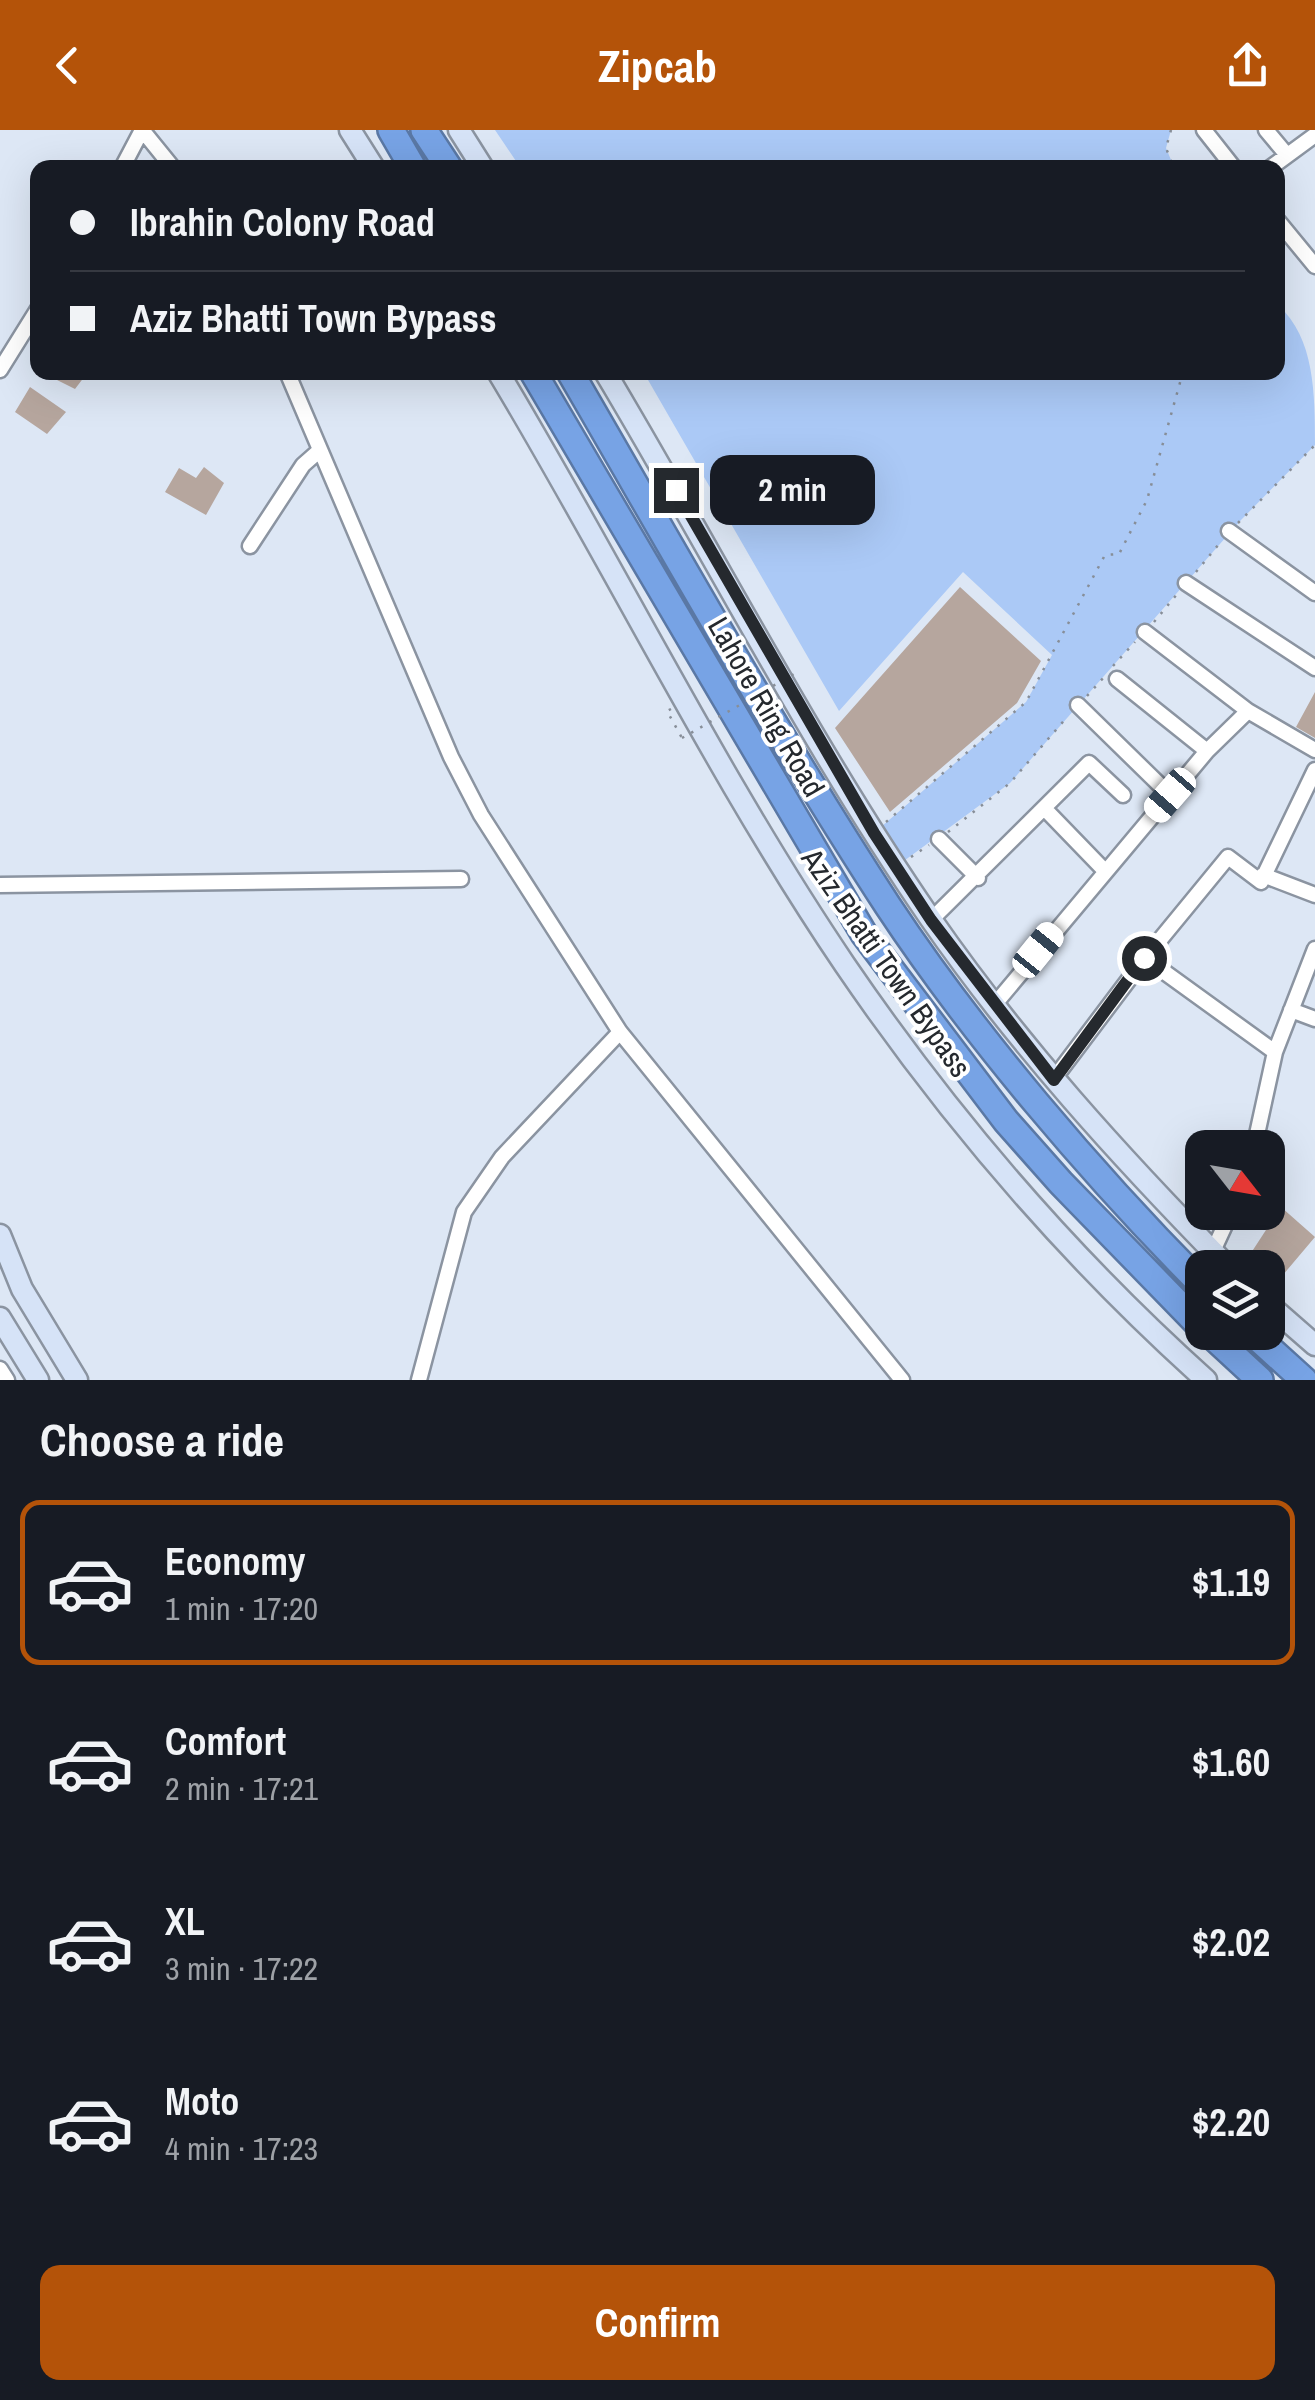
<!DOCTYPE html>
<html lang="en">
<head>
<meta charset="utf-8">
<style>
	:root { --surface:#171b24; --page:#20242c; --text:#f1f3f6; --muted:#9ea1a6; --line:#363941; --accent:#b45309 }
	body { margin:0; font-family:"Archivo Narrow",sans-serif; background:var(--page); color:var(--text); height:100vh; display:flex; flex-direction:column; font-size:38px; white-space:nowrap }
	* { box-sizing:border-box; margin:0 }
	p { font-size:32px; color:var(--muted) }
	.icon { flex:none; width:55px; height:55px; fill:none; stroke:currentColor; stroke-width:2; stroke-linecap:round; stroke-linejoin:round }
	.map { position:relative; height:1250px; overflow:hidden }
	.sheet { display:flex; flex-direction:column; background:var(--surface); flex:1 }
	.sheet>* { flex:none }
	.banner { position:absolute; left:30px; top:30px; width:1255px; height:220px; border-radius:20px; box-shadow:0 10px 40px #0002; display:grid; align-content:center; height:220px; padding:0 40px; background:var(--surface) }
	.needle { width:65px; rotate:121deg }
	.buttons { position:absolute; left:1185px; top:1000px; display:grid; gap:20px }
	.buttons a { display:grid; place-items:center; width:100px; height:100px; border-radius:20px; background:var(--surface); box-shadow:0 10px 40px #0002; font-size:50px }
	.end { position:absolute; width:45px; height:45px; margin:-22px; border:12px solid #25292e; background:#fff; box-shadow:0 0 0 5px #fff }
	.from { border-radius:50% }
	.bubble { position:absolute; height:70px; border-radius:20px; background:var(--surface); box-shadow:0 10px 40px #0002; font-size:32px; font-weight:700; line-height:70px; text-align:center }
	.car { position:absolute; width:30px; height:60px; margin:-30px -15px; border-radius:12px; box-shadow:0 0 8px 2px #0007; background:linear-gradient(#fff 24%,#345 0 40%,#fff 0 76%,#345 0 86%,#fff 0) }
	.banner b { display:flex; align-items:center; gap:35px; height:95px; font-size:38px }
	.banner b+b { border-top:2px solid var(--line) }
	.banner i { width:25px; height:25px; background:var(--text) }
	ul { padding:0; list-style:none }
	li { display:flex; align-items:center; gap:30px; height:165px; margin:0 20px 15px; padding:0 20px; border:5px solid transparent; border-radius:20px }
	li div { flex:1 }
	li b { display:block; font-size:38px }
	li em { font-style:normal; font-weight:700 }
	li.on { border-color:var(--accent) }
	li>.icon { width:90px; height:90px; stroke-width:1.5 }
	h2 { padding:0 40px; font-size:45px; line-height:120px }
	.cta { display:flex; gap:20px; margin-top:auto; padding:20px 40px }
	.cta a { flex:1; height:115px; border-radius:20px; background:var(--accent); color:#fff; font-size:40px; font-weight:700; line-height:115px; text-align:center }
	header { display:flex; justify-content:space-between; align-items:center; height:130px; padding:0 40px; background:var(--accent); color:#fff; font-size:45px; font-weight:700 }
	.map>svg:first-child { display:block }
</style>
</head>
<body>
<header><svg class="icon" aria-label="back" viewBox="0 0 24 24"><path d="M15 5l-7 7 7 7"/></svg>Zipcab<svg class="icon" aria-label="share" viewBox="0 0 24 24"><path d="M12 15V3M7 8l5-5 5 5M5 13v7h14v-7"/></svg></header>
<div class="map">
<svg width="1315" height="1250" viewBox="0 0 1315 1250">
	<rect width="100%" height="100%" fill="#dde7f5"/>
	<path fill="#abc9f6" d="M495 0H1171L1166 18 1174 37H520Z
		M1278 175C1315 208 1315 265 1315 315L1241 390 1010 653 897 736 874 703 1026 572 1052 525 963 442 839 581 644 243 1278 242Z"/>
	<path fill="#b6a69e" d="M61 242H88L75 259 57 250Z
		M30 257 66 282 47 304 15 282Z
		M204 337 224 353 206 385 165 362 179 338 196 348Z
		M960 457 1041 531 1017 573 890 682 835 598Z
		M1315 562V608L1296 597Z
		M1281 1077 1315 1107 1277 1152 1251 1123Z"/>
	<g fill="none" stroke-linecap="round" stroke-linejoin="round">
		<g stroke="#8b94a1" stroke-width="19">
			<path id="street" d="M1204 0 1234 38
				M1266 0 1287 25
				M143 1 173 38
				M122 38 142 0
				M1270 38 1315 5
				M1278 91 1315 136
				M0 240 38 179
				M287 242 451 627 481 685 620 902 902 1250
				M1229 401 1315 463
				M250 416 303 335 320 320
				M1186 453 1315 538
				M1145 502 1248 581
				M1117 549 1207 621
				M1078 575 1170 665
				M1045 679 1104 740
				M939 709 978 748
				M1263 745 1315 765
				M0 755 461 749
				M931 790 1089 633 1123 665
				M1145 828 1275 922
				M995 874 1207 621 1248 581 1315 620
				M1291 880 1315 889
				M1053 950 1145 828 1228 727 1261 752 1315 640
				M1254 1018 1275 922 1315 819
				M1213 1121 1231 1082
				M0 1239 7 1250
				M419 1250 464 1082 502 1027 620 902"/>
		</g>
		<g stroke="#8b94a1" stroke-width="25">
			<path id="secondary" d="M350 0 374 38
				M459 0 483 38
				M498 242C616 438 717 646 845 835 948 986 1070 1128 1206 1250
				M605 242C714 424 810 614 930 788 1018 915 1121 1028 1229 1138
				M0 1105 22 1159 77 1250
				M1268 1174 1315 1215
				M0 1188 38 1250"/>
		</g>
		<g stroke="#5a78a5" stroke-width="30">
			<path id="highway" d="M391 0 413 38
				M424 0 449 38
				M533 242 864 804 1006 991 1061 1053 1202 1198
				M570 242C674 421 775 603 888 776 974 906 1093 1045 1202 1155
				M1208 1202 1260 1250
				M1251 1202 1304 1250"/>
		</g>
		<path stroke="#878e98" stroke-width="2.5" stroke-dasharray="2.5 8" stroke-linecap="butt" d="M1171 0 1166 18 1174 38
			M1238 393 1315 315
			M1196 442 1219 414
			M1154 492 1178 463
			M1113 536 1135 512
			M1087 566 1105 546
			M671 579 667 581 682 608
			M886 692 1026 572 1105 425 1119 424 1147 370 1183 242
			M948 702 1010 653 1068 586
			M911 727 929 715"/>
		<use href="#street" stroke="#fff" stroke-width="14"/>
		<use href="#secondary" stroke="#d6e3f7" stroke-width="20"/>
		<use href="#highway" stroke="#77a3e5" stroke-width="25"/>
		<path stroke="#878e98" stroke-width="2.5" stroke-dasharray="2.5 8" stroke-linecap="butt" d="M682 608 794 544"/>
	</g>
	<g fill="none" stroke-linecap="round" stroke-linejoin="round">
		<path stroke="#25292e" stroke-width="12" d="M676 360 874 703 931 790 1054 950 1144 828"/>
	</g>
	<g text-anchor="middle" stroke-width="8" stroke-linejoin="round" paint-order="stroke">
		<g font-size="30" fill="#25292e" stroke="#fff">
			<text transform="translate(766 577) rotate(60)" y="10">Lahore Ring Road</text>
			<text transform="translate(886 833) rotate(55)" y="10">Aziz Bhatti Town Bypass</text>
		</g>
	</g>
</svg>
<div class="buttons">
<a><svg class="needle" viewBox="-14 -14 28 28"><path d="M0-13l5 13h-10z" fill="#e53935"/><path d="M0 13l5-13h-10z" fill="#9ea1a6"/></svg></a>
<a><svg class="icon" aria-label="layers" viewBox="0 0 24 24"><path d="M12 4l9 5-9 5-9-5zM3 14l9 5 9-5"/></svg></a>
</div>
<i class="end from" style="left:1144px;top:828px"></i>
<i class="end" style="left:676px;top:360px"></i>
<div class="bubble" style="left:710px;top:325px;width:165px">2 min</div>
<i class="car" style="left:1170px;top:665px;rotate:221deg"></i>
<i class="car" style="left:1038px;top:820px;rotate:39deg"></i>
<div class="banner">
<b><i class="from"></i>Ibrahin Colony Road</b>
<b><i></i>Aziz Bhatti Town Bypass</b>
</div>
</div>
<section class="sheet">
<h2>Choose a ride</h2>
<ul>
<li class="on"><svg class="icon" aria-label="car" viewBox="0 0 24 24"><path d="M5 17H2v-5l4-1 3-4h7l3 4 3 1v5h-3M9 17h6M6 11h13"/><circle cx="7" cy="17" r="2"/><circle cx="17" cy="17" r="2"/></svg><div><b>Economy</b><p>1 min · 17:20</p></div><em>$1.19</em></li>
<li><svg class="icon" aria-label="car" viewBox="0 0 24 24"><path d="M5 17H2v-5l4-1 3-4h7l3 4 3 1v5h-3M9 17h6M6 11h13"/><circle cx="7" cy="17" r="2"/><circle cx="17" cy="17" r="2"/></svg><div><b>Comfort</b><p>2 min · 17:21</p></div><em>$1.60</em></li>
<li><svg class="icon" aria-label="car" viewBox="0 0 24 24"><path d="M5 17H2v-5l4-1 3-4h7l3 4 3 1v5h-3M9 17h6M6 11h13"/><circle cx="7" cy="17" r="2"/><circle cx="17" cy="17" r="2"/></svg><div><b>XL</b><p>3 min · 17:22</p></div><em>$2.02</em></li>
<li><svg class="icon" aria-label="car" viewBox="0 0 24 24"><path d="M5 17H2v-5l4-1 3-4h7l3 4 3 1v5h-3M9 17h6M6 11h13"/><circle cx="7" cy="17" r="2"/><circle cx="17" cy="17" r="2"/></svg><div><b>Moto</b><p>4 min · 17:23</p></div><em>$2.20</em></li>
</ul>
<div class="cta"><a>Confirm</a></div>
</section>
</body>
</html>
